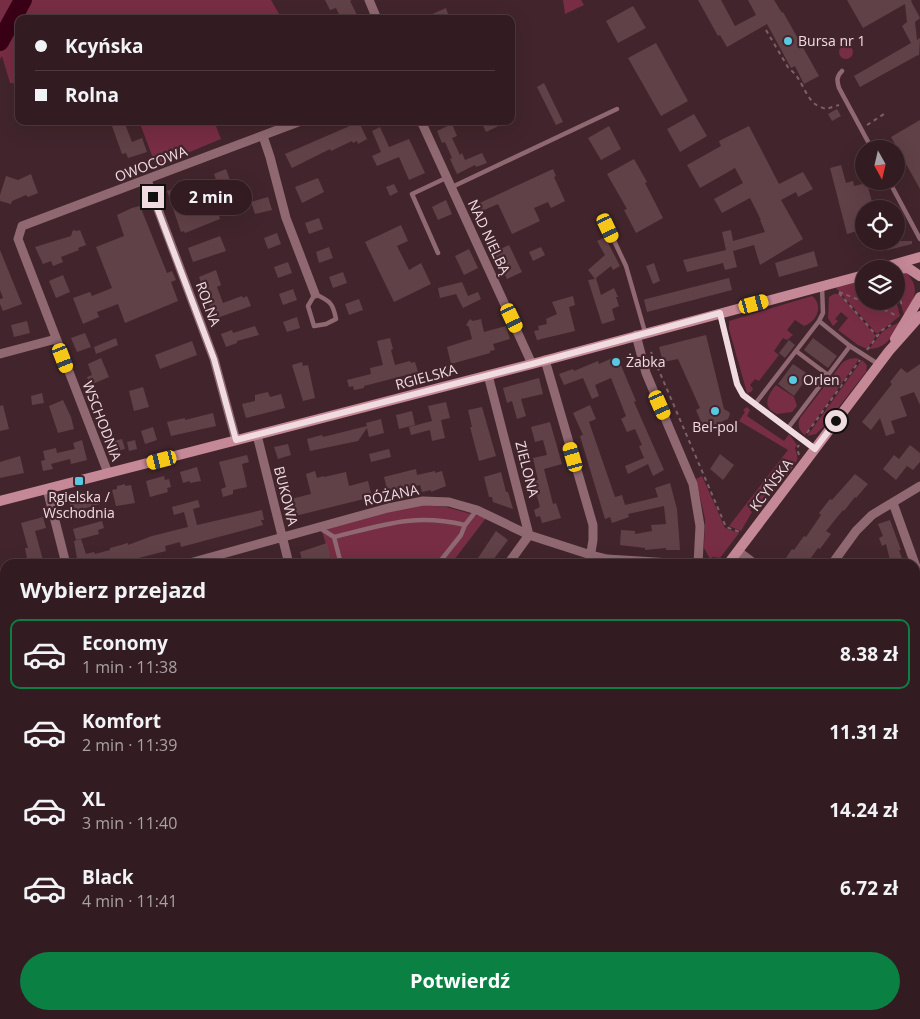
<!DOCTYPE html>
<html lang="pl">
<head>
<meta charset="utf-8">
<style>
	:root { --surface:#321c21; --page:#3a252a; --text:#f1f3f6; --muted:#a8a1a5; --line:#4d3a3f; --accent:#0b8043 }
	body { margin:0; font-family:"Open Sans",sans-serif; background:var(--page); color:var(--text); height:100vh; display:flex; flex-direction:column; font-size:19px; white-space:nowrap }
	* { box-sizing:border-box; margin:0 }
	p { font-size:16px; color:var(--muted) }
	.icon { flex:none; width:28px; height:28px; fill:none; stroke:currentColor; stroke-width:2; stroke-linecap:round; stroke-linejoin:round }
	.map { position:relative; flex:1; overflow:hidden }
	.side { position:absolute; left:0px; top:559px; width:920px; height:461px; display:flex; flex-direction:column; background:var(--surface); border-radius:15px 15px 0 0; box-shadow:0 5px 20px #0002,0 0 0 1px var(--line) }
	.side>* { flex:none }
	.top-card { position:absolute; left:15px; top:15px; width:500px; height:110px; border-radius:10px; box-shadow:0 5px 20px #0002,0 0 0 1px var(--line); display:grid; align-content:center; height:110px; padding:0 20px; background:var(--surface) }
	.needle { width:32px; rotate:172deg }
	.buttons { position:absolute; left:855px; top:140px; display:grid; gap:10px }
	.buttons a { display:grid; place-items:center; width:50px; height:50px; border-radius:50%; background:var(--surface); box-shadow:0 5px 20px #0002,0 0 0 1px var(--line); font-size:25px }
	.end { position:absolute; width:22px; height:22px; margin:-11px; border:6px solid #f0dce0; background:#111; box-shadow:0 0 0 2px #111 }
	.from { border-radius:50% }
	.bubble { position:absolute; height:35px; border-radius:18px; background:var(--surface); box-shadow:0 5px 20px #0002,0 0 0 1px var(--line); font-size:16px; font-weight:700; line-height:35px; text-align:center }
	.car { position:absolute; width:15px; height:30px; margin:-15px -8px; border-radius:6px; box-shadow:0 0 4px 1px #0007; background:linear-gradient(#f5c518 24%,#345 0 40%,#f5c518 0 76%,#345 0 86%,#f5c518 0) }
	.top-card b { display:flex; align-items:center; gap:18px; height:48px; font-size:19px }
	.top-card b+b { border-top:1px solid var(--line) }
	.top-card i { width:12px; height:12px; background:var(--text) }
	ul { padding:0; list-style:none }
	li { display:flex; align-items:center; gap:15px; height:70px; margin:0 10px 8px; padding:0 10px; border:2px solid transparent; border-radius:10px }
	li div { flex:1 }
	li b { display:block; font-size:19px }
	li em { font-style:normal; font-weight:700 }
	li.selected { border-color:var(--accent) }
	li>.icon { width:45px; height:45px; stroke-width:1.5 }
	h2 { padding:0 20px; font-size:22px; line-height:60px }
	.action { display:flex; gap:10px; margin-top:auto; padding:10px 20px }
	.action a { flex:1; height:58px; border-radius:30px; background:var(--accent); color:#fff; font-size:20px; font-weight:700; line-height:58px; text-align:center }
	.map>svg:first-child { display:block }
</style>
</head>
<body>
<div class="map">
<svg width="920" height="1019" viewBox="0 0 920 1019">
	<rect width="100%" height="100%" fill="#42252c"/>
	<path fill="#772d43" d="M0 0H271L282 19H19V84L10 83 2 56 0 59Z
		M563 0H581L584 5 565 14Z
		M839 52a7 7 0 1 1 14 0a7 7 0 1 1-14 0Z
		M139 121H214L221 139 156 166Z
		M906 272C920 288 916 297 904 315L896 287V273Z
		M864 280V301L896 300 900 316 877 334 836 288 841 285Z
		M834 294H840L876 336 867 349 858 345 838 330 848 318 841 312 835 319 838 321 833 326 828 318 829 297Z
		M812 296C824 305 817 322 804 326L795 320 787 330 793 335 787 340 783 338 774 351 779 355 759 381 755 379 750 385 753 389 751 392 747 393 729 329V321Z
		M901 321C893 335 887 349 869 349L883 331Z
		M856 358 859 359 805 435C799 431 797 425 800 418L843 362 849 359Z
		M862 360 867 365 866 372 825 425 816 434 807 436Z
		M776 385 794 397 797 406 792 412 777 414C761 407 768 395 776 385Z
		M747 407 750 410 747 416 784 441 789 434 797 445 795 448C796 452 798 456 797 460 789 478 768 491 756 506L754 505 750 510 752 512 741 531 729 526 788 450 739 421 745 412 743 410Z
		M702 476 725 528 739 533 720 558 713 557 710 559 704 548 705 519 696 479Z
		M422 505 446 507 486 518 451 564H332L322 531 395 510Z
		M920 894V1019H393L397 1015H915V895Z"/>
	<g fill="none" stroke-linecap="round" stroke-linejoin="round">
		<path stroke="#3a0016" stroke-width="18" d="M0 42 23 0"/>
	</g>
	<path fill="#614148" d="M325 0H352L350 1 359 19H341L336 8 330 10Z
		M698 0H721L735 26 756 15 748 0H774L782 13 783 12 819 76 804 84 795 66 791 68 767 24 727 47 720 35 718 36Z
		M847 0H912L911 1 920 18 915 22 917 40 920 38 919 56 918 55 860 87 854 76 911 43 902 26 907 22 905 4 863 28Z
		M633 6 646 28 618 43 606 21Z
		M446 8 449 17 445 19H421Z
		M656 43 688 101 661 116 628 58Z
		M544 83 563 122 556 125 537 87Z
		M837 109 841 116 832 121 828 114Z
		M694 114 707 136 680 152 667 129Z
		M920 120V189L891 137Z
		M481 121H509L486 132Z
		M359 122 367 139 358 144 357 141 353 143 352 141 331 151 330 149 292 168 285 154Z
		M125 124 132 142 142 138 147 152 128 158 126 153 122 154 112 126Z
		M452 124 457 136 452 138 460 155 462 153 465 160 482 153 487 163 476 167 475 165 457 174 450 159 452 158 445 142 442 143 437 131Z
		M609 126 621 149 601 160 588 138Z
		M749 126 779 184 803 172 813 189 798 197 796 192 781 200 803 239 760 265 754 245 733 251 737 267 725 270 723 263 687 272 683 260 726 250 722 232 731 230 733 241 765 232 760 220H761L750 198 722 213 714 199 743 183 735 168 700 188 687 165 721 146 719 141Z
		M380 127 389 147 409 139 425 173 409 180 399 157 377 166 372 156 381 152 372 131Z
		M634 159 647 182 645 183 663 218 636 233 624 210 627 209 607 174Z
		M841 165 846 183 853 181 854 186 867 183 874 209H864V229L847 234 830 168Z
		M226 169 231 183 219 188 214 174Z
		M553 169 556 176 554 177 565 201 551 208 548 202 534 208 540 221 512 234 498 204 475 214 471 207Z
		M31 174 38 193 28 197 26 195 12 201 11 204 0 201V195L6 176 18 180Z
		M318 178 324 192 302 203 295 187Z
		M394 184 398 192 390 196 386 187Z
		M181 186 189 208 213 198 220 219 185 233 184 231 181 232 167 191Z
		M268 197 272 210 255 214 251 202Z
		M446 200 452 214 438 220 432 207Z
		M140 206 167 273 172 271 176 280 171 282 178 301 125 323 118 304 97 312 99 317 83 324 73 298 90 292 92 296 112 288 96 247 124 236 117 215 132 208Z
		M319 218 323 229 309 234 305 223Z
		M401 225 408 241 397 246 409 270 421 263 431 284 394 302 365 242Z
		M73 230 77 231 80 230 86 245 78 248 79 250 61 257 63 262 53 266 51 261 43 264 35 247 71 236Z
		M277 233 281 244 268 249 264 238Z
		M220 236 226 251 193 262 188 248Z
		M605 237 620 266 613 270 611 266 596 278 601 295 614 288 618 297H616L619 306 612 309 615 320 602 324 588 280 595 279 588 270 605 255 597 241Z
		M886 241H912V244L888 250Z
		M509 245 522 272 507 279 494 252Z
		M329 247 333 258 319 263 316 252Z
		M541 247 545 255 533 261 529 252Z
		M469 249 478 268 464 275 455 256Z
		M0 250 22 304 3 311 0 304V299L3 298 0 290Z
		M814 251 818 266 779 277 775 263Z
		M288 262 292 273 278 278 274 267Z
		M654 263 660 281 653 284 646 266Z
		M216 270 221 285 217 287 223 303 242 296 243 298 247 296 251 306 214 319 199 277Z
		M343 272 347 283 333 288 329 277Z
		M63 275 70 292 56 298 49 281Z
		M729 278 732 290 647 312 644 300 646 299Z
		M462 282 468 296 478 292 481 299 463 308 456 294 440 298 438 288Z
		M293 289 297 300 283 305 279 294Z
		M573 296 575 305 569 307 575 331 537 340 534 331 539 330 538 326 547 324 546 319 557 314 552 302Z
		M359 299 363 310 349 315 345 304Z
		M297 317 300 328 287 332 283 322Z
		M470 319 473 321 481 319 484 332 506 326 510 339 493 344 495 350 490 351V353L451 364 447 347 472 339 469 327 466 325Z
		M27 321 30 333 14 337 11 325Z
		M255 326 259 335 237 341V343L226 347 221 334 232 330 233 333Z
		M85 333 91 347 77 352 71 338Z
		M706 335 724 409 729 412 730 414 728 419 704 429 696 410 700 408 678 359 663 362 659 347Z
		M116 338 118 345 96 354 94 347Z
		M390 338 393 349 391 350 395 365 410 361 411 363 415 362 418 372 364 386V388L354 390 353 386 349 387 347 380 371 374 370 368 383 365 377 341Z
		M813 338 837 356 828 368 804 350Z
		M789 340 795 345 785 358 779 353Z
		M192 341 197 355 160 369 155 355Z
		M617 356 636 401 634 402 664 470 653 476 648 464 628 474 625 466 644 458 639 446 642 445 635 429 627 432 621 419 626 416 611 378 595 385 599 396 592 399 583 378 564 385 559 374 573 369 574 371 598 361 599 364Z
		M101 358 109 377 90 385 87 377 92 375 88 364Z
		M302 362 303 366 308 365 315 398 303 401 292 365Z
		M793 364 809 375 794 396 778 384Z
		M920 364V405L914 392 900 397 907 416 891 421 895 433 886 436 880 418 871 430 862 422 892 384 890 382 901 368 907 373Z
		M539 378 543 394 521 399 526 416 517 419 512 401 507 403 503 388Z
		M143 387 149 407 134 411 129 391Z
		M268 392 270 397 281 394 285 408 246 418 242 404 255 401V395Z
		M42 393 44 403 32 405 31 396Z
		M63 400 71 417 74 429 58 433 49 406Z
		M446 402 450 418 441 420 445 438 432 441 430 430 411 435 409 427 432 421 428 406Z
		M3 405 9 429 0 431V406Z
		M590 405 596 419 589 422 615 497 622 495 625 505 658 497 655 488 670 483 677 509 680 550H666V548L645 550V548L620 545 621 530 635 531V534L652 531 651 525 666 524 664 506 628 514 629 517 612 523 610 517 605 519 580 436 583 435 573 413Z
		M482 407 496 456 479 461 470 427H472L468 410Z
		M412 411 415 425 399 429 396 415Z
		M213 413 216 426 171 436 167 422 185 418V420Z
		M381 419 384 433 369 437 367 428 358 441 310 451 307 439 322 435 323 437 367 426 366 423Z
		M550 422 562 464 544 469 553 504 556 503 561 518 542 523 540 516 536 517 534 510 540 507 533 481 538 480 533 458 547 455 543 440 535 442 531 427Z
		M153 427 157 440 145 444 141 431Z
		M122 439 125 449 113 452 110 442Z
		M82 440 87 460 71 464 70 459 51 464 53 469 43 471 41 461 45 460 43 451 56 448 57 453 75 449 73 443Z
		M135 440 137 449 129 451 127 442Z
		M288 444 291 455 278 459 274 447Z
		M910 445 920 453V462L913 470 907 466 896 480 883 469 894 455 899 459Z
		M389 449 391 457 371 462 369 454Z
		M720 454 734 465 723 480 710 469Z
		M247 455 249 462 242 464 247 487 233 490V494L223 497 221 489 226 487 219 462Z
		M20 456 24 473 0 478V462Z
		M197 467 201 481 190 483V481L183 483 180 472Z
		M416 469 417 475 435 471V473L442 471 446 486 431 492V490L422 492 420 485 388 493 384 477Z
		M315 471 317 478 324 476V477L346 472 349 486 368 481 372 497 291 517 287 500 311 494 306 474Z
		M501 472 506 492H508L513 509 493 502 492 497H489L484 477Z
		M855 474 868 484 856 498 855 497 844 511 843 510 826 531 831 534 820 549 818 548 808 562 807 561 805 564H782L792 549 794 550 804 536 806 537 821 515 819 513 830 499 832 500Z
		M164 476 165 480 169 479 171 487 167 488 168 492 150 497 146 481Z
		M286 478 288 485 277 488 275 481Z
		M125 484V486L131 485 135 503 116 506 112 490 117 489V486Z
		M97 493 100 504 72 512 69 501Z
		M198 500 200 507 193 509 197 525 262 510 264 520H261L263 525 181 547 180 542 165 546 166 551 115 564H109L108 561 98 564H78L74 541 81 539 86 554 94 552 95 554 110 550V548L128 543V545L152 536 188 527 184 512 174 515 172 507Z
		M43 517 46 528 35 531 44 564H28L25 548H28L21 523Z
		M890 520 901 550H899L904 564H891L886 544 882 546 879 538 883 536 878 524Z
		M102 521 104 528 98 530 99 534 76 540 73 529Z
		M496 531 508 540 490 564H474Z
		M327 543 332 564H303L300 552Z"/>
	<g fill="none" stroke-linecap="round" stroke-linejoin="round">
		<path stroke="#7b6167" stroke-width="2" stroke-dasharray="4 4" stroke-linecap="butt" d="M766 30 789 69C801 76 804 95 815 104 818 106 823 108 826 109L839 105
			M867 125 884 114
			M896 285 902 306
			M839 292 887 311 897 316
			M839 293 877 336
			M867 350 882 330 891 325
			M651 352 726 527 740 532
			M807 433 860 360
			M799 455 797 448 799 445
			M711 564 715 559H719
			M915 890 920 889
			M915 978 920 986
			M813 1015 814 1019
			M444 1019 447 1015"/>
		<path stroke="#8f6871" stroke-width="4.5" d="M842 71C836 77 837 81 839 88L872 149
			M889 181 920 239
			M452 187 617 109
			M608 228 626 266 645 332
			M438 253 412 194 446 178
			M822 287 823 313 819 321 755 404 788 428 850 346 878 364
			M315 294C330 301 333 303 336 319L326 324 314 326 308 306Z
			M719 313 740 391 755 404
			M819 321 850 346
			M796 351 828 375
			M788 428 815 448
			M320 528 334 537 341 564
			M334 537C383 525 414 513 465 525
			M438 564 461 535 465 525 476 511"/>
		<path stroke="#8f6871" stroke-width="9" d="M369 0 377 19
			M421 121 532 364
			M263 136 270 157 286 218 315 294
			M147 180 214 359 236 440
			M636 335 646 373 654 392 693 484 700 526 698 564
			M0 354 56 339
			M545 360 593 525V540L589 564
			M488 375 529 535 508 564
			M257 435 289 564
			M108 473 18 239 22 226 301 121
			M47 489 66 564
			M893 503 915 564
			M738 551 755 564
			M186 564 388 508 423 501 449 502 477 510 529 535 591 555 607 559 687 564
			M832 564 856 531 872 515 920 486
			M915 564 920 578
			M0 687 5 709
			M915 790 920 792"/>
		<path stroke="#c58896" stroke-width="10" d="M878 269 920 257
			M895 269 908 268 920 276
			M895 339 920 297
			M0 501 532 364 864 275
			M728 564 889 351 920 316
			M378 1019 381 1015"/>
	</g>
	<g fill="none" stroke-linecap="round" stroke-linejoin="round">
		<path stroke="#f0dce0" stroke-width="6" d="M153 197 214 359 236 440 532 364 720 313 737 384 743 395 815 449 836 421"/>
	</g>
	<g fill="#57c9e2" stroke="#42252c" stroke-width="2">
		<circle cx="788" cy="41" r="5"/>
		<circle cx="616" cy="362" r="5"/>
		<circle cx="793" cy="380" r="5"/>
		<circle cx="715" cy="411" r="5"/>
		<rect x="74" y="476" width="10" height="10" rx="2.5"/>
	</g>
	<g text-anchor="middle" stroke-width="4.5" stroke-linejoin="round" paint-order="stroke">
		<g font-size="14" fill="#f0dce0" stroke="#42252c" text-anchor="start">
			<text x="798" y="46">Bursa nr 1</text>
			<text x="626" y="367">Żabka</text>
			<text x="803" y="385">Orlen</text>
			<text x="715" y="432" text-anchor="middle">Bel-pol</text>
			<text x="79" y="502" text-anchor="middle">Rgielska /<tspan x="79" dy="16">Wschodnia</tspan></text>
		</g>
		<g font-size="14" fill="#f0dce0" stroke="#42252c">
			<text transform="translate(151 164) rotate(-21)" y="5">OWOCOWA</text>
			<text transform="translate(489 237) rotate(65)" y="5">NAD NIELBĄ</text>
			<text transform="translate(208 304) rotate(70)" y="5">ROLNA</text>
			<text transform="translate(426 377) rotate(-15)" y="5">RGIELSKA</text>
			<text transform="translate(102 421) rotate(69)" y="5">WSCHODNIA</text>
			<text transform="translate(527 469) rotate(76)" y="5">ZIELONA</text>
			<text transform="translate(771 485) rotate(-53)" y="5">KCYŃSKA</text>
			<text transform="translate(391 495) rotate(-12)" y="5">RÓŻANA</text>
			<text transform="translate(286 496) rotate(76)" y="5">BUKOWA</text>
		</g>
	</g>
</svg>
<div class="buttons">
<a><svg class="needle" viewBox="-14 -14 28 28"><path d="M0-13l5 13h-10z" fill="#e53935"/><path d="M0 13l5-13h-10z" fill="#a8a1a5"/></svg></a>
<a><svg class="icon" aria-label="locate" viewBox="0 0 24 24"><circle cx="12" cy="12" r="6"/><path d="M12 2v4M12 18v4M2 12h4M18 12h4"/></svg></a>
<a><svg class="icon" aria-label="layers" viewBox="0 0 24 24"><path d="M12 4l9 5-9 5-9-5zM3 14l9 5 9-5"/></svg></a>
</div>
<i class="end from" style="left:836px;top:421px"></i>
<i class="end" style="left:153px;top:197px"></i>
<div class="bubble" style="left:170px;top:180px;width:82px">2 min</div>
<i class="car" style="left:608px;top:228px;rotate:155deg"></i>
<i class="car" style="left:754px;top:304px;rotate:75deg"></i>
<i class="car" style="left:512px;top:318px;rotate:155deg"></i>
<i class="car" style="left:63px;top:358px;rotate:159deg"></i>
<i class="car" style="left:660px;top:405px;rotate:156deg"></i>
<i class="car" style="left:573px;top:457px;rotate:344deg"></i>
<i class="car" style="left:162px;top:460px;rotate:256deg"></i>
<div class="top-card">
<b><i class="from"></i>Kcyńska</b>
<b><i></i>Rolna</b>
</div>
<section class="side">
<h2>Wybierz przejazd</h2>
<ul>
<li class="selected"><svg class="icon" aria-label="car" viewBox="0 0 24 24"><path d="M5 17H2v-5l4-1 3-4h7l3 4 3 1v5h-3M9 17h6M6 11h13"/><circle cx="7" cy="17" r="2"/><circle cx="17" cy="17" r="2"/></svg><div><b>Economy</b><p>1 min · 11:38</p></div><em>8.38 zł</em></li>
<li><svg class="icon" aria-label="car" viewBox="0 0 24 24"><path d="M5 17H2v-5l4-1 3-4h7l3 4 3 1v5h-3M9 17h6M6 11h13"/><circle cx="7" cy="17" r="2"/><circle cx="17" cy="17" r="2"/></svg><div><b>Komfort</b><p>2 min · 11:39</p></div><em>11.31 zł</em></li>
<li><svg class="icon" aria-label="car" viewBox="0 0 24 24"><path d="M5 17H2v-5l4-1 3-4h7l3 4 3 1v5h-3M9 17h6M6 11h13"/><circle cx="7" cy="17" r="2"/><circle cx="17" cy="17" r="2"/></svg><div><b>XL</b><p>3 min · 11:40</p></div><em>14.24 zł</em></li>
<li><svg class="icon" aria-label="car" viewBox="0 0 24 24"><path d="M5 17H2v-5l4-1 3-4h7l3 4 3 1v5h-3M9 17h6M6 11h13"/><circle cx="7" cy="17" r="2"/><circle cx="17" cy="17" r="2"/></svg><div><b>Black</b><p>4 min · 11:41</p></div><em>6.72 zł</em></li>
</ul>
<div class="action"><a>Potwierdź</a></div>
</section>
</div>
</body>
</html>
